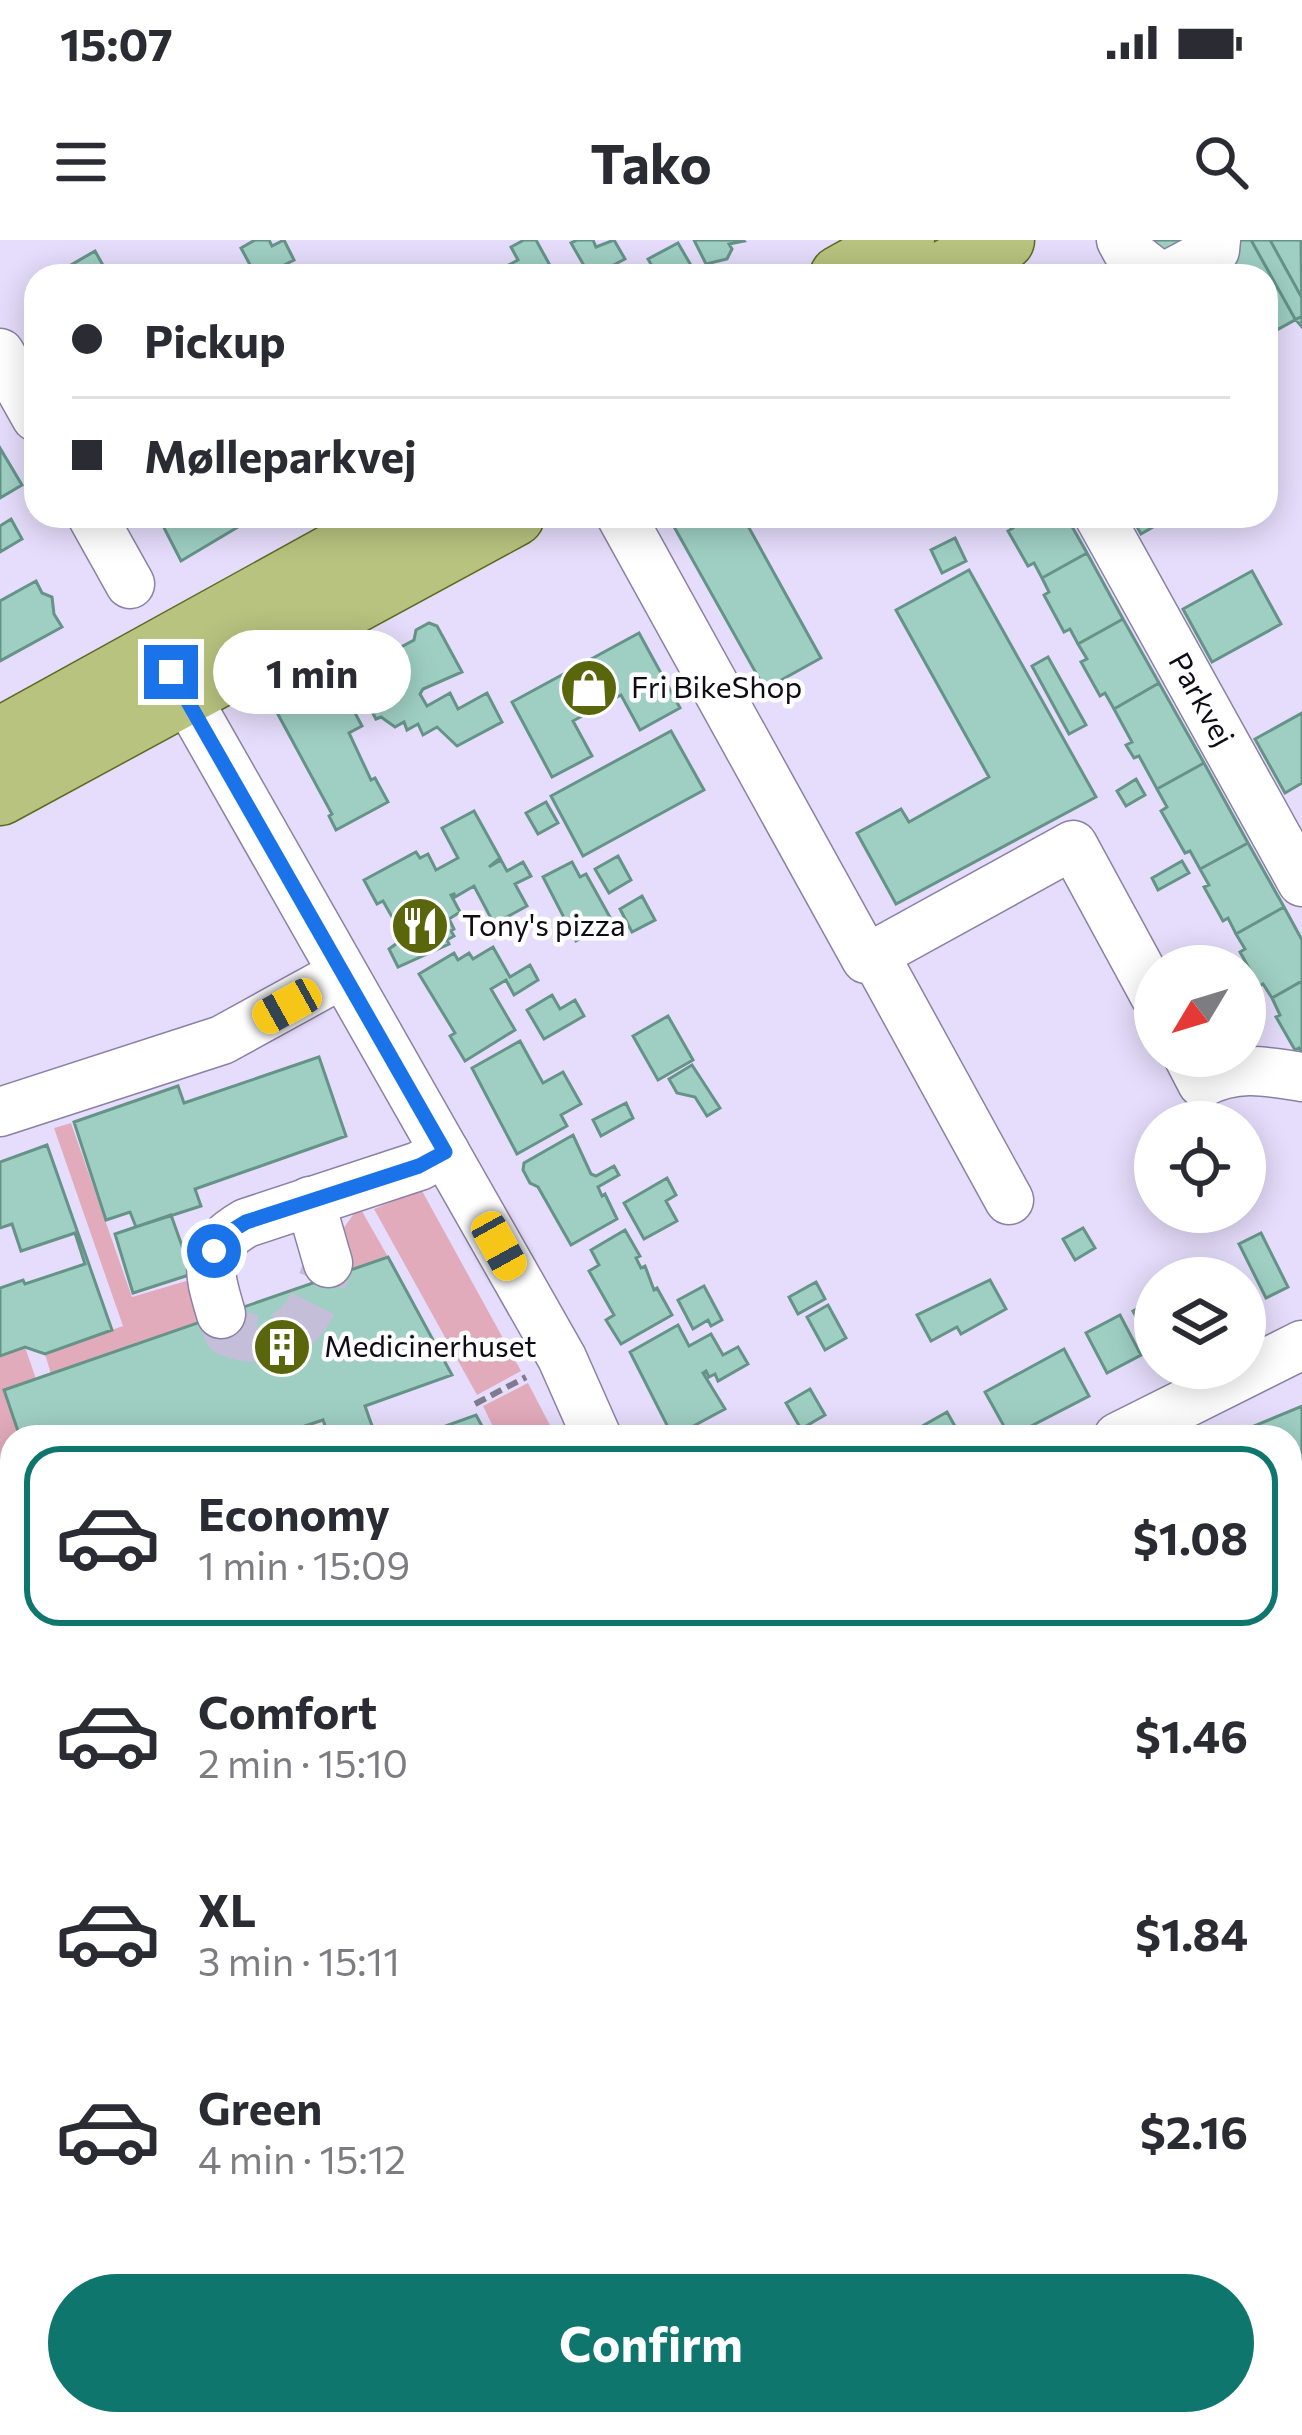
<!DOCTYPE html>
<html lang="en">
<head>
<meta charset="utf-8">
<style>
	:root { --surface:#fff; --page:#f7f7f7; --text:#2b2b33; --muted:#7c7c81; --line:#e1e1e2; --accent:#0f766e }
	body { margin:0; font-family:Commissioner,sans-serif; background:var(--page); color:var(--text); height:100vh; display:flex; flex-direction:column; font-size:45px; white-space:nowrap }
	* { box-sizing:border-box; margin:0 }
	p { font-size:39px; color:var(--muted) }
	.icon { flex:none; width:66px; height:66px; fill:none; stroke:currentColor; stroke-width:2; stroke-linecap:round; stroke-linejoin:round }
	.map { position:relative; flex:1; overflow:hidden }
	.panel { position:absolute; left:0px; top:1185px; width:1302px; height:1011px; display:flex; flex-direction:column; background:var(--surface); border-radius:36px 36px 0 0; box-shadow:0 6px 30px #0003 }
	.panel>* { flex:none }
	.guide { position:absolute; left:24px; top:24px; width:1254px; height:264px; border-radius:36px; box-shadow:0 6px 30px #0003; display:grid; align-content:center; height:264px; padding:0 48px; background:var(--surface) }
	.needle { width:78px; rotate:232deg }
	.tools { position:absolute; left:1134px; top:705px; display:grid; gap:24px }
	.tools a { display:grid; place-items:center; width:132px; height:132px; border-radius:50%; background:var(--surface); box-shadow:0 6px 30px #0003; font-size:60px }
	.end { position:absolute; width:54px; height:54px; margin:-27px; border:15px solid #1a73e8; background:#fff; box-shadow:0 0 0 6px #fff }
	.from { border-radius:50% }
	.bubble { position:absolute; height:84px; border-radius:42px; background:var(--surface); box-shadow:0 6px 30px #0003; font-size:39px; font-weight:700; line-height:84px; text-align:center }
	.car { position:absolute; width:36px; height:72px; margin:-36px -18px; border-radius:15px; box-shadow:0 0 9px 3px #0007; background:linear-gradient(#f5c518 24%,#345 0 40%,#f5c518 0 76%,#345 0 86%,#f5c518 0) }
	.guide b { display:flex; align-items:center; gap:42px; height:114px; font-size:45px }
	.guide b+b { border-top:3px solid var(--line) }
	.guide i { width:30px; height:30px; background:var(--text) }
	ul { padding:21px 0 0; list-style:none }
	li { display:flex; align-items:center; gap:36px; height:180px; margin:0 24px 18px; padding:0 24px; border:6px solid transparent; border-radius:36px }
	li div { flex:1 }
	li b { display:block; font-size:45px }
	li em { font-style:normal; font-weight:700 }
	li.current { border-color:var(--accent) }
	li>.icon { width:108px; height:108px; stroke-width:1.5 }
	.button { display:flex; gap:24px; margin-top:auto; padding:24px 48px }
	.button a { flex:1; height:138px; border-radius:72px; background:var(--accent); color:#fff; font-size:48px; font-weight:700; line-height:138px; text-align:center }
	.status { display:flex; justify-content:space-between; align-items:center; height:84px; padding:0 60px; background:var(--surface); direction:ltr }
	.status svg { height:33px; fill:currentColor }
	header { display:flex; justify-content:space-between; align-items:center; height:156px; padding:0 48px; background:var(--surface); font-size:54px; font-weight:700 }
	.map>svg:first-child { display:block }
</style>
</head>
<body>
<div class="status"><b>15:07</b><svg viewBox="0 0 49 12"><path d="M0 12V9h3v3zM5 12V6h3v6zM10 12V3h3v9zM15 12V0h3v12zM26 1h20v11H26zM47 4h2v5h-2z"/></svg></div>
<header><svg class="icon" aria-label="menu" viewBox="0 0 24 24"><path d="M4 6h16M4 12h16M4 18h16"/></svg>Tako<svg class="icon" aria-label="search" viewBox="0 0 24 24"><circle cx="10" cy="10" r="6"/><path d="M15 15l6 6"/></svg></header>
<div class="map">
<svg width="1302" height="2195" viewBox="0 0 1302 2195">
	<rect width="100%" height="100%" fill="#e5ddfb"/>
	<path fill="#e2abbc" d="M71 883 132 1057 193 1039 203 1080 51 1134 45 1114 123 1086 54 888Z
		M421 949 521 1131 477 1155 374 969Z
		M359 966 388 1017 348 1031 341 992Z
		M25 1107 36 1139 4 1151 20 1197H12V1252L0 1257V1116Z
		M528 1143 556 1197H498L483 1166Z"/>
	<path fill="#9fcfc3" stroke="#659388" stroke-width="3" d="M255 0H269L272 6 284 0 294 20 282 26 288 36H256L241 8Z
		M524 0H536L552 29 540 36H508L503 28 518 20 511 7Z
		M577 0H593L596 7 614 0 625 19 608 28 611 32 604 36H590L571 3Z
		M694 0H743L744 1 729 4 732 9 727 19 706 24Z
		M1146 0H1270L1302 58V76L1266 96V36H1166Z
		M1251 0H1301L1302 87 1295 79Z
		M678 3 696 34 658 36 648 19Z
		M95 11 109 36H52Z
		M0 208 22 245 0 258Z
		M158 276H232L238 287 181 321Z
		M668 276H772L748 286 821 418 765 449Z
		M1007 276H1066L1087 313 1042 338 1034 323 1028 326 1008 291 1013 288Z
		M1131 276H1172L1141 294Z
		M11 279 22 299 0 312V286Z
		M955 298 966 321 942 333 931 310Z
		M1087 313 1123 379 1078 404 1070 389 1064 392 1044 355 1049 352 1042 338Z
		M969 330 1096 557 896 664 857 593 901 569 909 582 989 537 896 370Z
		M1252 331 1281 384 1212 422 1183 369Z
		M36 341 42 353 52 357 54 374 62 387 0 421V361Z
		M1123 379 1159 443 1114 469 1105 453 1100 456 1081 422 1087 419 1078 404Z
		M429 383 437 386 462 432 423 449 420 454 427 466 450 453 458 469 487 453 502 482 457 506 437 487 423 495 418 484 407 490 404 482 395 487 381 477 376 479 351 433 354 424 365 418 375 421 414 400 416 390Z
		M639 393 680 468 640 490 621 455 573 481 592 516 552 537 512 462Z
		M1048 417 1086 485 1069 494 1032 426Z
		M334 434 362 486 349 493 371 540 375 538 388 562 336 590 329 576 332 574 274 467Z
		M1159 443 1204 523 1157 549 1139 516 1134 518 1126 505 1132 502 1114 469Z
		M1302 473V543L1285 553 1255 499Z
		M671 491 704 550 583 616 551 556Z
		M1204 523 1248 603 1200 629 1190 611 1185 613 1161 571 1167 567 1157 549Z
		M1136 539 1145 555 1126 566 1117 551Z
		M546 562 558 583 538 594 526 573Z
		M474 571 500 618 489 627 501 620 507 631 523 622 531 636 515 644 527 666 494 684 474 646 455 657 454 654 451 655 460 672 449 679 454 689 451 691 454 696 447 700 449 704 398 727 389 709 404 698 383 661 377 664 364 640 416 612 420 618 428 614 436 630 458 618 442 588Z
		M1248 603 1284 667 1236 694 1228 678 1223 681 1204 647 1209 645 1200 629Z
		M618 616 631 640 609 653 595 629Z
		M1182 621 1189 633 1158 650 1152 638Z
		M572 622 580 637 586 634 612 681 576 701 543 637Z
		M642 656 655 680 632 692 620 669Z
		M1284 667 1302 700V741L1272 758 1263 744 1259 746 1240 712 1245 709 1236 694Z
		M493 707 510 737 530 725 538 740 514 755 506 740 491 749 515 790 465 821 450 796 455 793 419 734 454 713 458 720 469 713 473 719Z
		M1302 741V814L1299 808 1295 810 1276 777 1280 775 1272 758Z
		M552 755 560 769 575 760 584 776 544 799 527 770Z
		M668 776 693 820 658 840 633 796Z
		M520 801 543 843 563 832 581 864 561 875 567 886 517 914 472 828Z
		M319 817 346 896 195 949 201 966 136 987 130 972 106 980 74 882 178 846 184 863Z
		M692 825 720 868 707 876 695 857 677 853 669 839Z
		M626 863 633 878 601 896 593 880Z
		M573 895 591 934 596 936 614 926 619 935 598 947 602 956 605 954 617 979 571 1005 538 947 530 943 523 930 524 923Z
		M47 905 112 1090 45 1114 25 1107 0 1116V1048L23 1040 25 1044 85 1024 75 993 21 1011 12 984 0 988V922Z
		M667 938 676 955 666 961 677 981 644 999 624 963Z
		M171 975 192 1034 133 1053 115 994Z
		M1083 988 1095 1008 1075 1020 1063 999Z
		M625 990 640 1016 636 1018 641 1028 645 1026 654 1050 657 1048 672 1075 621 1104 606 1080 614 1075 589 1031 599 1025 591 1010Z
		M1261 993 1288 1047 1266 1058 1239 1004Z
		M388 1017 452 1135 365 1166 376 1197H329L323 1180 272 1197H20L4 1150Z
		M990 1040 1006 1069 961 1094 957 1087 931 1101 917 1075Z
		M816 1042 825 1059 798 1074 789 1057Z
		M704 1046 722 1080 711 1086 708 1080 693 1089 678 1060Z
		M1155 1059V1111L1133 1071Z
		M828 1065 846 1098 825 1110 807 1077Z
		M1120 1075 1141 1115 1107 1133 1086 1093Z
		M678 1085 689 1106 711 1094 723 1115 738 1107 748 1124 718 1141 715 1134 709 1137 706 1131 703 1133 725 1169 673 1197 630 1112Z
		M1064 1109 1089 1156 1010 1197 985 1152Z
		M810 1149 825 1175 801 1189 786 1163Z
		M1302 1166V1222L1290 1228V1197H1260L1254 1186Z
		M947 1172 961 1197H903Z
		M476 1175 488 1197H415Z
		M12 1252V1409L0 1374V1257Z
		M1290 1690 1302 1708V1734L1290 1742Z
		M12 1819V1952L2 1956 0 1823Z
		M1292 1923 1302 1939V1956L1290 1965Z
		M443 2184H478L482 2195H426L424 2191Z
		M674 2184H718L719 2192 732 2191V2195H650L649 2186Z
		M760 2184H840L843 2195H763Z"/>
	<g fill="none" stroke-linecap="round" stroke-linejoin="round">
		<path stroke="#c5bed9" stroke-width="48" stroke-dasharray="48 24" stroke-linecap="butt" d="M221 1074 228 1092C293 1115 311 1078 328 1023"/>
		<g stroke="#8b81a3" stroke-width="51">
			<g id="minor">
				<path d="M1121 0 1127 11 1159 36"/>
				<path d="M1166 36 1215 10 1216 0"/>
				<path d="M0 113 36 177"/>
				<path d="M92 276 130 344"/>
				<path d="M621 276 866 719 1073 605 1155 756"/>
				<path id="s1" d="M1099 276 1302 642"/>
				<path d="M168 425 562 1118 597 1197"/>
				<path d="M874 714 1009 960"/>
				<path d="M1188 816 1202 843C1235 825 1266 831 1302 837"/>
				<path d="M0 872 222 800 342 734"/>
				<path d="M310 961 328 1023"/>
				<path d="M221 1074C208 1030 201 1009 246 983L419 926 445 912"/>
				<path d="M1118 1197 1302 1105"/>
				<path d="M0 1621 12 1655"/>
				<path d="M0 1784 12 1780"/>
				<path d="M1290 1824 1302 1817"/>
				<path d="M320 2184 322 2195"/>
				<path d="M1019 2184 1025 2195"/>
				<path d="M61 2195 92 2184"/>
			</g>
		</g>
		<g stroke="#5e6923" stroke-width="63">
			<path id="major" d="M840 36 904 0
				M935 36 1004 0
				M0 498 402 276
				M0 555 514 276"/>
		</g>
		<path stroke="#807a90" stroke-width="6" stroke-dasharray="12 6" stroke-linecap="butt" d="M475 1164 526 1137
			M0 1977 12 2010"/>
		<use href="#minor" stroke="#fff" stroke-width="48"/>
		<use href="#major" stroke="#b8c37f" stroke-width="60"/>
	</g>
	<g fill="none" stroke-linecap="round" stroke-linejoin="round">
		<path stroke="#1a73e8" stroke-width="15" d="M171 432 445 912 419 926 246 982 223 996 214 1011"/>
	</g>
	<defs>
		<g id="shop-disc" transform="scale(3)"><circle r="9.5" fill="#59660b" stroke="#fff"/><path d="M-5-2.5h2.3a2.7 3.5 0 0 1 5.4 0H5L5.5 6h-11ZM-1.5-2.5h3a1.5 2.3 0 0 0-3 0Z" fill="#fff"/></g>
		<g id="restaurant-disc" transform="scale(3)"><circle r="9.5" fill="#59660b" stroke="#fff"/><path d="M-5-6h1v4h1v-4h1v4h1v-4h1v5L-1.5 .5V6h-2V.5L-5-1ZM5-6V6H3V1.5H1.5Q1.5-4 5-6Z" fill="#fff"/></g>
		<g id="building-disc" transform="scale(3)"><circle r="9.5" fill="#59660b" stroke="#fff"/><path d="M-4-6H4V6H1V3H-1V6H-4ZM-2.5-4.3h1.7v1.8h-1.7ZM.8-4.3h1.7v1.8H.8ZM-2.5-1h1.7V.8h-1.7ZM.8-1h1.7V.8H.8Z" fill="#fff"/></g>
	</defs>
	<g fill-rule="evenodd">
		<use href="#shop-disc" x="589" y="448"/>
		<use href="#restaurant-disc" x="420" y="686"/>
		<use href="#building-disc" x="282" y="1107"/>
	</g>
	<g text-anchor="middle" stroke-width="9" stroke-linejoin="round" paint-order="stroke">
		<g font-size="30" fill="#0f0b17" stroke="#fff" text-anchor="start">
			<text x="631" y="458">Fri BikeShop</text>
			<text x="462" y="696">Tony's pizza</text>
			<text x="324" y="1117">Medicinerhuset</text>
		</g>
		<g font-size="30" fill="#0f0b17" stroke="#fff">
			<text dy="10" stroke="none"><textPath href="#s1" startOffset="210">Parkvej</textPath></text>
		</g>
	</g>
</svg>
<div class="tools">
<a><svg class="needle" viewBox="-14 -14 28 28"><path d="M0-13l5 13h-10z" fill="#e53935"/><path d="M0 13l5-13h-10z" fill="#7c7c81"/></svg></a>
<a><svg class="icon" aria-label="locate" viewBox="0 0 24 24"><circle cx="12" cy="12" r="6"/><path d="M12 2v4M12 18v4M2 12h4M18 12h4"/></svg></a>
<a><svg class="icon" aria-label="layers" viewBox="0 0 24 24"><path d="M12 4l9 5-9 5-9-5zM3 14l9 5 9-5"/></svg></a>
</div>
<i class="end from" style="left:214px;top:1011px"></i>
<i class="end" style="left:171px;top:432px"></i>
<div class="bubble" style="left:213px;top:390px;width:198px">1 min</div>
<i class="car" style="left:287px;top:766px;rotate:241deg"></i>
<i class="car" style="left:499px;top:1006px;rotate:151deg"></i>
<div class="guide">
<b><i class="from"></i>Pickup</b>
<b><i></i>Mølleparkvej</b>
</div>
<section class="panel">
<ul>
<li class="current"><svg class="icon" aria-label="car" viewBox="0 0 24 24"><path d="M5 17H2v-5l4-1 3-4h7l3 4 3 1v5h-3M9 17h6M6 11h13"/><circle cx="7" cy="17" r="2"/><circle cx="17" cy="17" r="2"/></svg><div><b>Economy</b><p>1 min · 15:09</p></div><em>$1.08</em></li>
<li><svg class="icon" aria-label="car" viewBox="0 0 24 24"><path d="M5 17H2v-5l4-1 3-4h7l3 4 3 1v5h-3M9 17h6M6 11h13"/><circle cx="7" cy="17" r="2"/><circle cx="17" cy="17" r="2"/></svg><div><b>Comfort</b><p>2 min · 15:10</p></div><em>$1.46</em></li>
<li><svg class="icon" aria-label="car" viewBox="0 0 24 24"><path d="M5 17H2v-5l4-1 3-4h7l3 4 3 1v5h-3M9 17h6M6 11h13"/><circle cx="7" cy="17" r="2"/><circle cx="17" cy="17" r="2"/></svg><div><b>XL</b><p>3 min · 15:11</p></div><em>$1.84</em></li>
<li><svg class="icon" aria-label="car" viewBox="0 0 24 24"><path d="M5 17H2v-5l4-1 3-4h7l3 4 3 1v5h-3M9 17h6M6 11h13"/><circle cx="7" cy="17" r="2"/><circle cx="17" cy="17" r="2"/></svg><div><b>Green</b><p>4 min · 15:12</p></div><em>$2.16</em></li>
</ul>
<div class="button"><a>Confirm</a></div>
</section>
</div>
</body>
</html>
